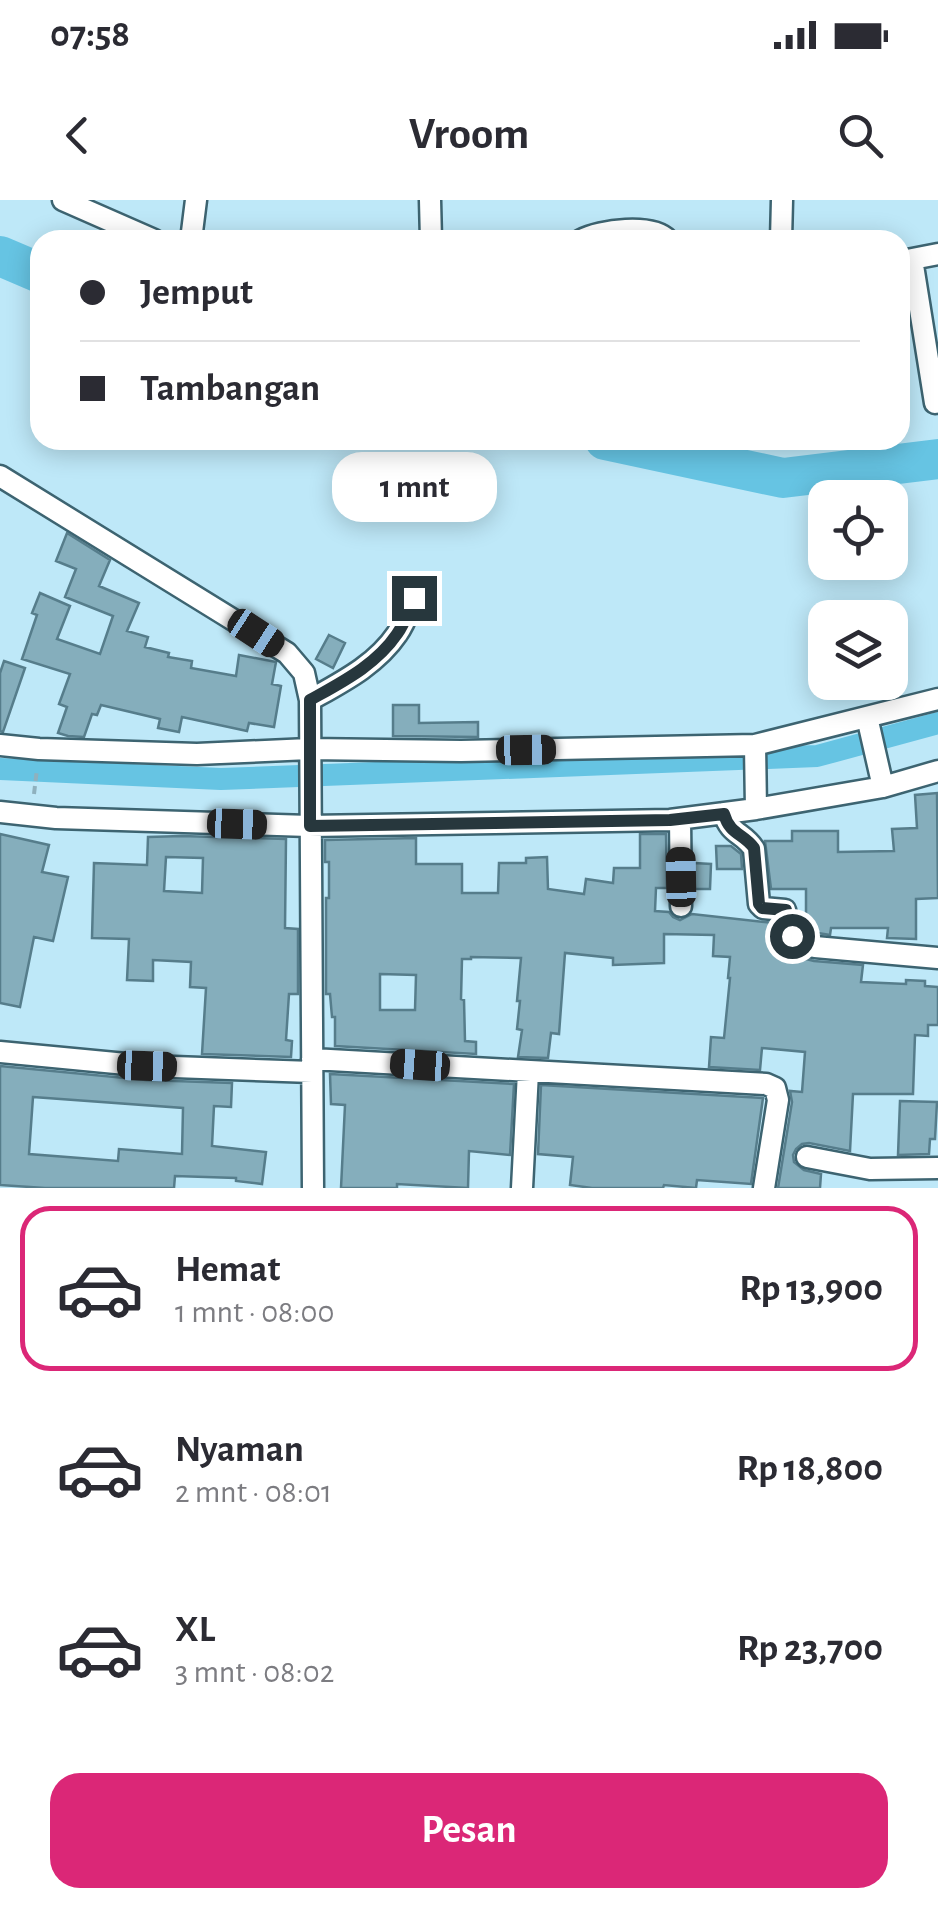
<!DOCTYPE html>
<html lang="id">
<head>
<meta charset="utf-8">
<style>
	:root { --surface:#fff; --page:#f7f7f7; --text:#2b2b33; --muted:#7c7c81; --line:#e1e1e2; --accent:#db2777 }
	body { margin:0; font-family:"Alegreya Sans",sans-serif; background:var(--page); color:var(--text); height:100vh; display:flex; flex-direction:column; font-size:38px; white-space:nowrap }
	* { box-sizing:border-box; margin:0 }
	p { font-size:32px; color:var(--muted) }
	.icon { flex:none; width:55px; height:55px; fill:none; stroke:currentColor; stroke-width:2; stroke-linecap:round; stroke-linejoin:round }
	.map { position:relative; height:988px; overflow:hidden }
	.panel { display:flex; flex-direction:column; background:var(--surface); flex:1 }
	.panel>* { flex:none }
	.hud { position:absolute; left:30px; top:30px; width:880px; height:220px; border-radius:30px; box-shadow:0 5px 25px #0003; display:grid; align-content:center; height:220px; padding:0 50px; background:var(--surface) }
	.fabs { position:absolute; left:808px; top:280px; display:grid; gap:20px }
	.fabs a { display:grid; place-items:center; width:100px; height:100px; border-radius:20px; background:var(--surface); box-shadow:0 5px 25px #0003; font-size:50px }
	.end { position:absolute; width:45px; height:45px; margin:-22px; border:12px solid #27373d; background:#fff; box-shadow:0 0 0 5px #fff }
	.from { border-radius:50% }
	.bubble { position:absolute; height:70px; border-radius:30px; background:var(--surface); box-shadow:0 5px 25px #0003; font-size:32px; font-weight:700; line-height:70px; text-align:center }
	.car { position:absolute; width:30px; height:60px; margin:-30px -15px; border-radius:12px; box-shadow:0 0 8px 2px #0007; background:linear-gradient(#222 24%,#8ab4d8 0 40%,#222 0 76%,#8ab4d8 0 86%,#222 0) }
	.hud b { display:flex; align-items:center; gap:35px; height:95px; font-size:38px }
	.hud b+b { border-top:2px solid var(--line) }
	.hud i { width:25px; height:25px; background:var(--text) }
	ul { padding:18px 0 0; list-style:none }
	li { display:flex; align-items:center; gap:30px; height:165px; margin:0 20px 15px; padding:0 30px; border:5px solid transparent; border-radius:30px }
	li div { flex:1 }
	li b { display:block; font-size:38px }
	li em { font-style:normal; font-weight:700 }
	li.selected { border-color:var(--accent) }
	li>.icon { width:90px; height:90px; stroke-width:1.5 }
	.button { display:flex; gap:20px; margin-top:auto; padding:20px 50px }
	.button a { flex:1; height:115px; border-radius:30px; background:var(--accent); color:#fff; font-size:40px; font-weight:700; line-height:115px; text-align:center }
	.status { display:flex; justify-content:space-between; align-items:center; height:70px; padding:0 50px; background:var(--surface); direction:ltr }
	.status svg { height:28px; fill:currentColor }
	header { display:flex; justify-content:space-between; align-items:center; height:130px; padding:0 50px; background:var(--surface); font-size:45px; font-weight:700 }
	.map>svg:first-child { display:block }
</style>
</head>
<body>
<div class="status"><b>07:58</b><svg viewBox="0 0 49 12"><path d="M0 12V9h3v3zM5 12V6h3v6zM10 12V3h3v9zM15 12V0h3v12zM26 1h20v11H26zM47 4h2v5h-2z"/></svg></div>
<header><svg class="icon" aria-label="back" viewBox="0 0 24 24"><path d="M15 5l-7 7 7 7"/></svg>Vroom<svg class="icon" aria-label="search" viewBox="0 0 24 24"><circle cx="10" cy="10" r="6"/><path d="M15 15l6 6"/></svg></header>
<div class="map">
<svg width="938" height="988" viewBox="0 0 938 988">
	<rect width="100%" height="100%" fill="#bee8f8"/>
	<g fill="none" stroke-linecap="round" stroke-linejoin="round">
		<path stroke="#66c4e3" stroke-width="22" d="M0 569 221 579 817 556 938 523"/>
		<path stroke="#66c4e3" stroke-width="40" d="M0 56 40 73
			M605 240 783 278 938 259"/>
	</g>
	<path fill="#85aebc" stroke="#567d8b" stroke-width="2.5" fill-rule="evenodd" d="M67 333 110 360 99 386 139 403 127 431 148 437 145 447 169 453 168 457 192 461 191 468 236 476 239 455 276 462 272 484 281 486 274 527 249 523 247 531 182 517 179 532 158 528 160 519 101 505 97 515 92 514 84 537 68 536 58 533 67 507 59 504 70 474 22 459 37 415 32 413 40 393 70 406 57 439 100 454 113 416 65 397 76 369 56 361Z
		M329 435 345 443 333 468 316 459Z
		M4 461 25 468 3 532 0 531V473Z
		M393 505H419V523L478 522V537L393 536Z
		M937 593 938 698 916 699V739L887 738 888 728H831L830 735 806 731 802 724H806V689H771L765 641H792V631H838V652L894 651 892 629 917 628 915 595Z
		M0 634 49 645 42 672 68 677 53 741 34 737 20 807 0 803Z
		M640 634H666L667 688H656L655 711 669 712 673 717 680 720 692 714 774 723 778 739 785 750 794 756 814 761 863 765 861 782 906 784V780L925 781V786L938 787V825H928V836L915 835 913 894H853L850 951 809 943 802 944 796 949 793 955 794 962 804 970 821 974 820 988H778L792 902 790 891 802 892 805 852 762 848 760 870 709 867 711 837 724 838 730 778H728L730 757 713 756 714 735 664 734V763L613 765V758L565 753 559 834 551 833 548 858 518 857 522 830 517 829 520 801H517L521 758 471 757V759H462L461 799 464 800 465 841 476 842V854L335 846V817H332L330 794H326V698H329V662H325V640L416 638V664H462V693H498L499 663H526V658L547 657 548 689 584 694 586 679 613 683 614 668H640ZM380 774 416 775 415 810H380Z
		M182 636 286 639 285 728 298 729V794H289L286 840 292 841 291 857 202 854 206 788 190 787 191 762 153 760V781L127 780 129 739 92 738 94 663 147 665 148 637ZM166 657 203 658 202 693 164 691Z
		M716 646H731L741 654 742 669H717Z
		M694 663 711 664 710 689H695Z
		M0 866 146 880 232 883 231 907 214 906 212 946 266 952 262 984 236 981V978L175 976 174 988H45L0 985ZM33 897 183 908 182 954 119 949 118 961 29 954Z
		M330 874 514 884 510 955 469 951 468 988 397 984V988H341L345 905 331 904Z
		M541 885 763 898 751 984 697 980 696 988 664 985 663 988H592L570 985 573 957 538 954Z
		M900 901 937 902 935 939H930L929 954 898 955Z"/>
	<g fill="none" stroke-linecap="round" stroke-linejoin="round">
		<g stroke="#3d6471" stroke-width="25">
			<path id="minor" d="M63 0 154 40
				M430 0 431 40
				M191 40 196 0
				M581 40C600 30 652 23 668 40
				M781 40 782 0
				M912 59 935 203
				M902 61 938 54
				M0 276 287 453 304 473 310 500 313 988
				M310 500C342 482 376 465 397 434 405 423 409 410 414 398
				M867 517 883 587
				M0 545 39 549 197 554 309 549 461 551 755 545 938 499
				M755 545 756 609
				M0 612 56 618 309 626 670 620 756 609 883 587 938 571
				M724 613C730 635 743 632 754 649L759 704 763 708 785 710 790 732 797 743 815 747 938 758
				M680 619 681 706
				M0 852 147 866 312 872
				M312 859 766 884 775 888 778 900 764 988
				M807 957 870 969 938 968
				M522 988 528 872"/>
		</g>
		<path stroke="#8fb1be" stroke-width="4" stroke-dasharray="8 5" stroke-linecap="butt" d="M34 594 37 569"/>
		<use href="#minor" stroke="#fff" stroke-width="20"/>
	</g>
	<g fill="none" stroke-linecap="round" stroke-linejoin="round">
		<path stroke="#27373d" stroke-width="12" d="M414 398C409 409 405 423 397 434 376 465 342 482 310 500V626L670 620 724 614C730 635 743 633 754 648L759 704 762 708 786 710 792 736"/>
	</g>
</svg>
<div class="fabs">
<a><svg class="icon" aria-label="locate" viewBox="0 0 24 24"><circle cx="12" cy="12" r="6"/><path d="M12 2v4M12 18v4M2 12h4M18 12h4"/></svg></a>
<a><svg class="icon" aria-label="layers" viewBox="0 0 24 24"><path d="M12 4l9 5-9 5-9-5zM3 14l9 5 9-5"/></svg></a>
</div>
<i class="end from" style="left:792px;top:736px"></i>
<i class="end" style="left:414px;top:398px"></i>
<div class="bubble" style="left:332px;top:252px;width:165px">1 mnt</div>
<i class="car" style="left:256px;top:433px;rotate:123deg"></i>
<i class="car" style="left:526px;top:550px;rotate:89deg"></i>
<i class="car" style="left:237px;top:624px;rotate:92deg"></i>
<i class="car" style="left:681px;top:677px;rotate:359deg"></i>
<i class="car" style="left:420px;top:865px;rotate:274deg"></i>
<i class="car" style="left:147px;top:866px;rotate:92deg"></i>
<div class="hud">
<b><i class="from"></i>Jemput</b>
<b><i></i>Tambangan</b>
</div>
</div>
<section class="panel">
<ul>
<li class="selected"><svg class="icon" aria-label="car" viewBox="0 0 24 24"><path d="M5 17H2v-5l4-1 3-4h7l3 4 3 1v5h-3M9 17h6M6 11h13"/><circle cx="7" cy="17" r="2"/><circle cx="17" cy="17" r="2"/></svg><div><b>Hemat</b><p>1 mnt · 08:00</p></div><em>Rp 13,900</em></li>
<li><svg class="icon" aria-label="car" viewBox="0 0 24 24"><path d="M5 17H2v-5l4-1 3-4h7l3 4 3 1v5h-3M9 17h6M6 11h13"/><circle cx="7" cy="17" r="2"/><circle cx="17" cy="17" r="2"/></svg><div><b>Nyaman</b><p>2 mnt · 08:01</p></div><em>Rp 18,800</em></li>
<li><svg class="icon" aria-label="car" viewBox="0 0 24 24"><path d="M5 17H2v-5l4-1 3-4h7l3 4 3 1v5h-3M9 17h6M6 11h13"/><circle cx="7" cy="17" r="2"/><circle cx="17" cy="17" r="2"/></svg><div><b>XL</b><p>3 mnt · 08:02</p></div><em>Rp 23,700</em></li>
</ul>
<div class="button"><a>Pesan</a></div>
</section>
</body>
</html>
